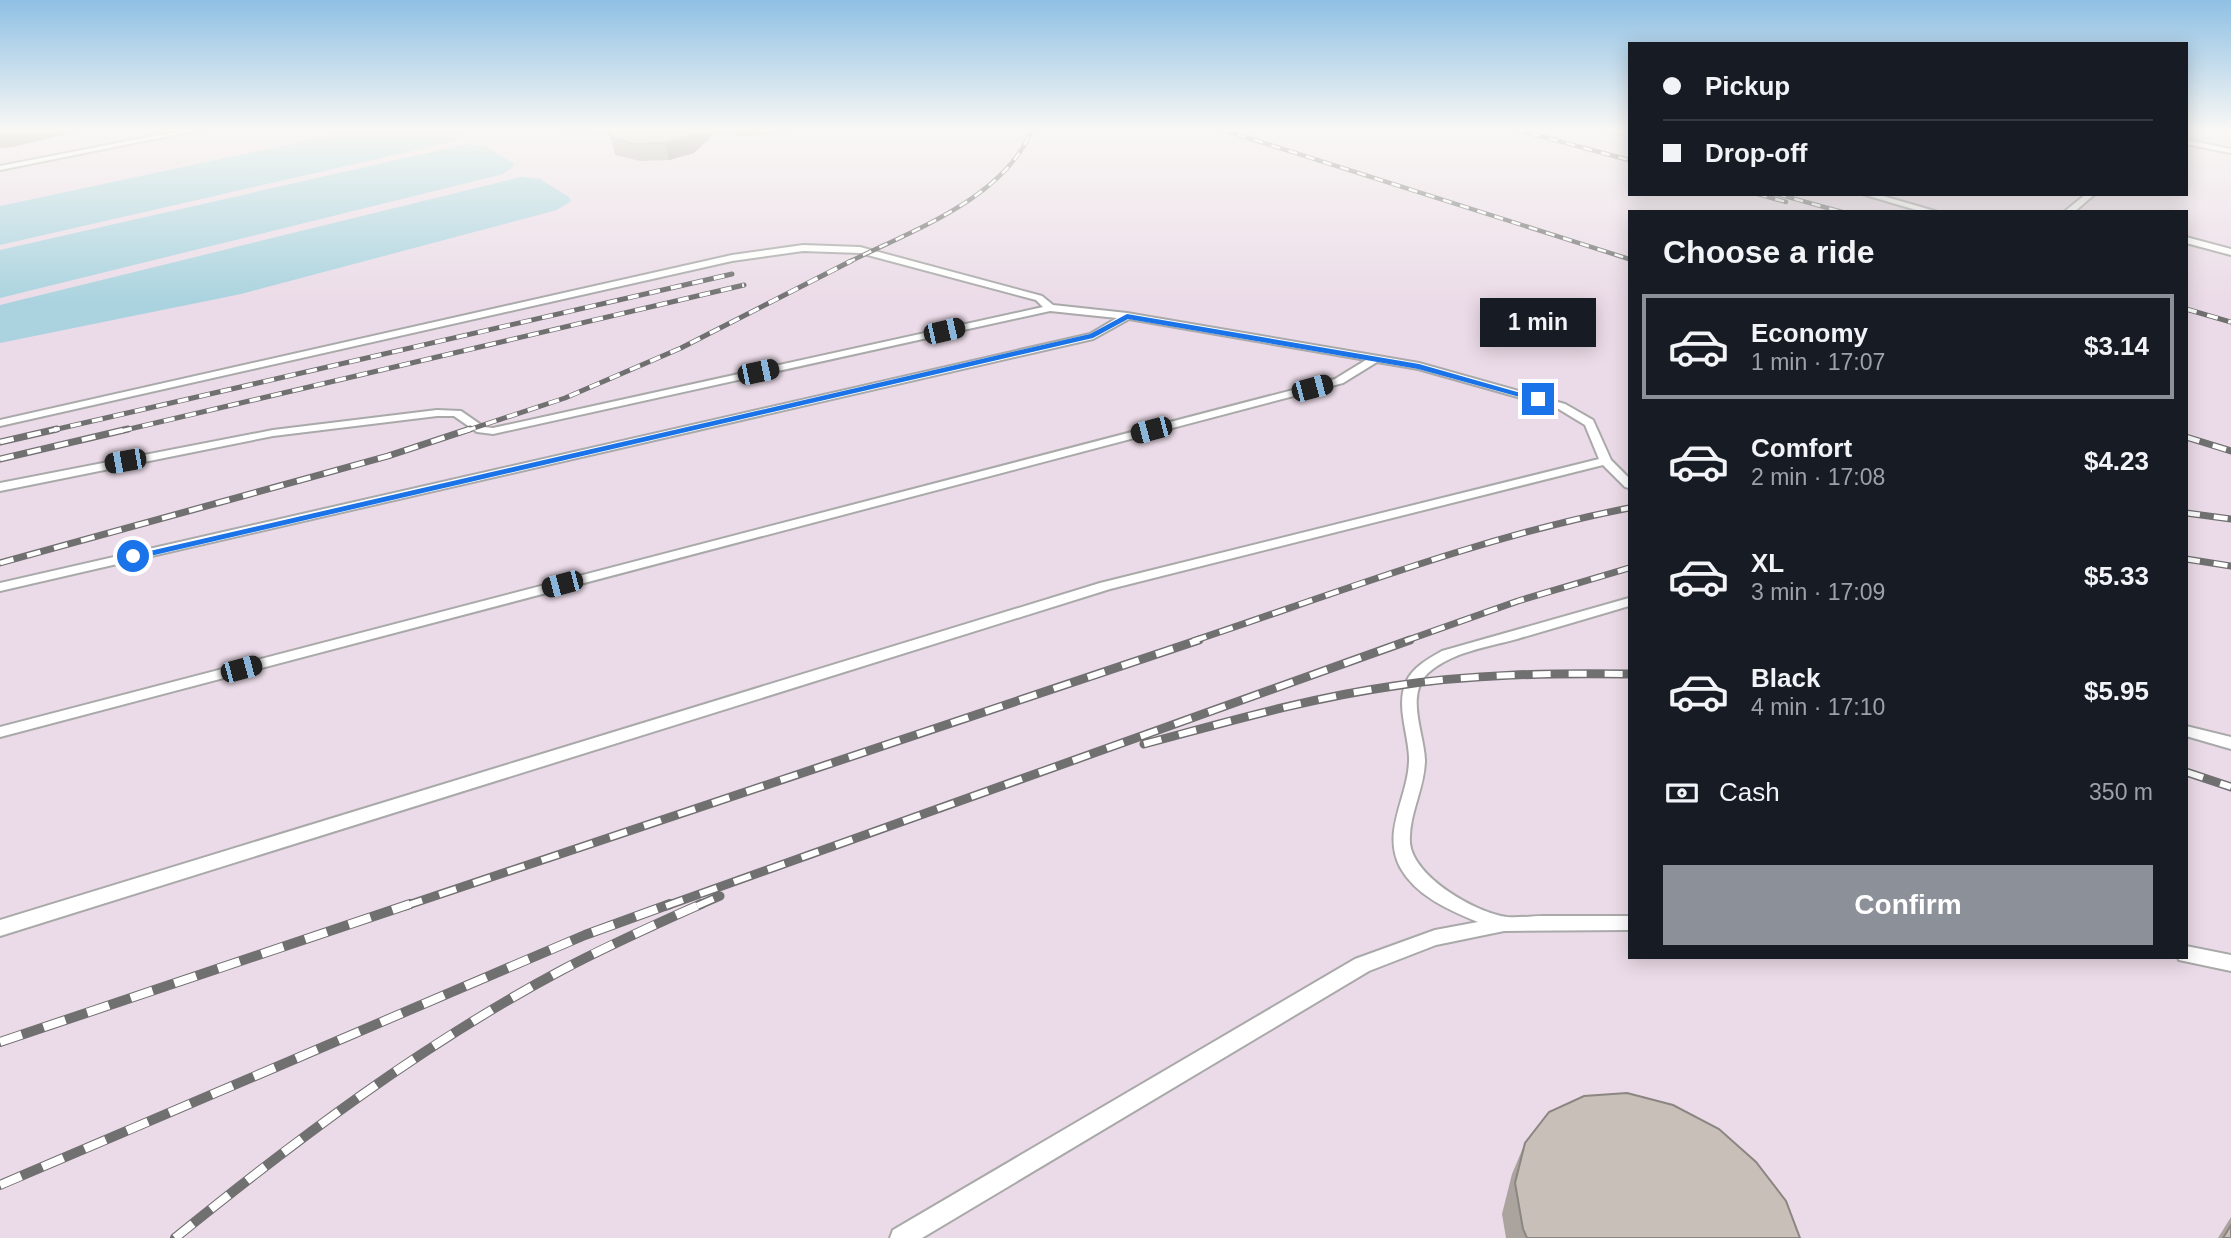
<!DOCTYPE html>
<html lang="en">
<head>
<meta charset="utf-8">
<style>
	:root { --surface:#171b24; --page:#20242c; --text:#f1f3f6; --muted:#9ea1a6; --line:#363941; --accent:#8c9099 }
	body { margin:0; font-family:Arial,sans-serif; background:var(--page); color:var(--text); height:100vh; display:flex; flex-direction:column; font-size:26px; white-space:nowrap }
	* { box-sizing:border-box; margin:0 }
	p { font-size:23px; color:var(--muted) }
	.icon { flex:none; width:38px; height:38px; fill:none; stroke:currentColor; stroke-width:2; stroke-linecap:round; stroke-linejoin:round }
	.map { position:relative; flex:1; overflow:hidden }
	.details { position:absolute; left:1628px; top:210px; width:560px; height:749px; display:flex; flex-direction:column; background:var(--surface); border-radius:0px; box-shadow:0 4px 18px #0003 }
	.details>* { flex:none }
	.hud { position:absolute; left:1628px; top:42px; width:560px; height:154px; border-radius:0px; box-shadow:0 4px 18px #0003; display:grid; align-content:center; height:154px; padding:0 35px; background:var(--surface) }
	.end { position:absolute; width:32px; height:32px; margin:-16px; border:9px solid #1a73e8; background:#fff; box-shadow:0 0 0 4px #fff }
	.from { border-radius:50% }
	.bubble { position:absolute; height:49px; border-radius:0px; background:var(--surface); box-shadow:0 4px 18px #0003; font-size:23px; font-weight:600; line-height:49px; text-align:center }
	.car { position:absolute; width:21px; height:42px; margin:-21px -10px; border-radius:9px; box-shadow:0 0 5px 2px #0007; background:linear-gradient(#222 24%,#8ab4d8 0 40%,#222 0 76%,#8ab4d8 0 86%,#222 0) }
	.hud b { display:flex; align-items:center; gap:24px; height:66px; font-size:26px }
	.hud b+b { border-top:2px solid var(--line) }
	.hud i { width:18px; height:18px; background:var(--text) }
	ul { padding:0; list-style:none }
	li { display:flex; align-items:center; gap:21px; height:105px; margin:0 14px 10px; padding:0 21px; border:4px solid transparent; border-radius:0px }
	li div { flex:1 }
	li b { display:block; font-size:26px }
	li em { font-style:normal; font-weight:600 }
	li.current { border-color:var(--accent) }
	li>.icon { width:63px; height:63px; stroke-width:1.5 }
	h2 { padding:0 35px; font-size:32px; line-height:84px }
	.pay { display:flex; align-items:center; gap:18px; height:77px; padding:0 35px; font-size:26px }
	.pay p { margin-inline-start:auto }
	.cta { display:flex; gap:14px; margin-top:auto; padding:14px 35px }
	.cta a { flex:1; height:80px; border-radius:0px; background:var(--accent); color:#fff; font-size:28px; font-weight:600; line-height:80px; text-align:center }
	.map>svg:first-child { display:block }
</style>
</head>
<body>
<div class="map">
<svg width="2231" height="1238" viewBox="0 0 2231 1238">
	<rect width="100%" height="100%" fill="#f2efe9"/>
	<path fill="#ebdbe8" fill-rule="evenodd" d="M0 129H1629V194H2186V129H2231V1238H0ZM1629 212H2186V957H1629Z"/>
	<path fill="#aad3df" d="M361 129H455L463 134 462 137 451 142 0 245V206Z
		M467 144 485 146 514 164 513 167 503 174 0 298V250Z
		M521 177 540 179 569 197 571 201 557 210 241 294 0 343V305Z"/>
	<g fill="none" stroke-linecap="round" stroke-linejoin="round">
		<g stroke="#a9a9a9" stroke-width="4">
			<path id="lane" d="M190 129H204L0 170V166Z
				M1608 129 1629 131V135L1609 131Z
				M2186 140 2231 149V153L2186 144Z
				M1862 194H1876L1938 212H1923Z
				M2086 194H2095L2074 212H2064Z
				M2186 237 2231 249V255L2186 243Z
				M803 245 860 247 1042 296 1053 305 1127 313 1419 363 1565 404 1593 420 1611 460 1629 478V488L1625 487 1603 465 1110 589 0 936V920L1100 583 1599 459 1585 425 1557 408 1418 369 1377 362 1343 383 0 737V727L1335 379 1366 360 1129 319 1093 339 0 591V583L1090 334 1117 318 1050 311 493 434 477 432 454 416H437L273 436 0 491V483L273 430 437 410 461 411 484 427 493 428 1043 307 1036 300 860 253 803 251 732 261 0 426V420L732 255Z
				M1629 598V606C1592 617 1554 628 1517 639 1487 647 1452 652 1428 673 1405 695 1424 733 1425 760 1425 788 1408 815 1410 843 1413 877 1476 913 1507 917 1519 918 1532 916 1544 916 1572 916 1601 916 1629 916V930L1504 931 1436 945 1369 971 922 1238H890L893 1230 1355 959 1435 930 1478 922C1449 910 1416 896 1400 867 1381 830 1410 795 1409 757 1408 732 1396 706 1406 682 1413 667 1428 659 1442 651Z
				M2186 726 2231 737V749L2186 736Z
				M2186 946 2231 955V971L2179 960 2178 957H2186Z"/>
		</g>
		<use href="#lane" fill="#fff" fill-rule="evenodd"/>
		<g stroke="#707070" stroke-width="4.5">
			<path id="rail-far4" d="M1220 129 1629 259
				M1514 129 1629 160
				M1758 194 1786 202
				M1777 194 1842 212
				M847 263C910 231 1005 199 1032 129"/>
		</g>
		<g stroke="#707070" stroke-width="5">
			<path id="rail-far3" d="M2186 309 2231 322
				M49 431 732 274
				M121 431 744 285
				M465 431 565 398 681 348 851 261"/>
		</g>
		<g stroke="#707070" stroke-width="7">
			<path id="rail-far2" d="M2186 437 2231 451
				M0 442 57 429
				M0 459 128 429
				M2186 513 2231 519
				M2186 559 2231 566
				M0 563 388 456 470 429
				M1193 641C1337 593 1480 537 1629 508
				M1405 641 1518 601 1629 568"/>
		</g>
		<g stroke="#707070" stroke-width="9">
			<path id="rail-far1" d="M1144 744C1227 722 1309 698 1394 686 1472 674 1551 673 1629 674
				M2186 772 2231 787
				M405 906 1199 640
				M666 906 1410 640
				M697 906 720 896"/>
		</g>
		<g stroke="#707070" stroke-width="10">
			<path id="rail" d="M0 1042 410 904
				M0 1185 585 935 670 904
				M175 1238C297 1139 423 1044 562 970 607 946 654 925 701 904"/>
		</g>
		<use href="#rail-far4" stroke="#fff" stroke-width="2.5" stroke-dasharray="9" stroke-linecap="butt"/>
		<use href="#rail-far3" stroke="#fff" stroke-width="3.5" stroke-dasharray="11" stroke-linecap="butt"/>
		<use href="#rail-far2" stroke="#fff" stroke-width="4.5" stroke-dasharray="14" stroke-linecap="butt"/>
		<use href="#rail-far1" stroke="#fff" stroke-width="6" stroke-dasharray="18" stroke-linecap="butt"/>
		<use href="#rail" stroke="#fff" stroke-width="8" stroke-dasharray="23" stroke-linecap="butt"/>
	</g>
	<path fill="#aba49e" d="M554 129H796L766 135 739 136 715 133 694 153 669 160 640 161 615 155 611 136Z
		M1525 1143 1800 1238H1506L1502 1214 1512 1174Z
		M2231 1217V1238H2218Z"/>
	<path fill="#8b8681" d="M0 129H80L70 133 13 147 0 148Z
		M698 129H714L715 133 694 153 669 160 665 143Z
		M765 129H796L766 135Z"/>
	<path fill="#c7bfb8" stroke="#8b8681" stroke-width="2" d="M612 129H698L690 136 665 143 636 144 611 138Z
		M1627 1093 1673 1105 1719 1129 1756 1162 1786 1201 1800 1238H1527L1523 1229 1515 1183 1525 1143 1549 1112 1584 1096Z
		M2231 1225V1238H2223Z"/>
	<linearGradient id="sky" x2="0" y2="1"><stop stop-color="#8fc0e4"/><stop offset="0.43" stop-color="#f9f8f5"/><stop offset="1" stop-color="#f9f8f5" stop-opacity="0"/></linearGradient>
	<rect width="2231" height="302" fill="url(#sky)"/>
	<path fill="#1a73e8" d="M1127 314 1419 364 1542 399 1538 402 1418 369 1128 319 1093 338 133 560 128 556 1090 334Z"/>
</svg>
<i class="end from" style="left:133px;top:556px"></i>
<i class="end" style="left:1538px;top:399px"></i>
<div class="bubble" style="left:1480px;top:298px;width:116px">1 min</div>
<i class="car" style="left:944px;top:331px;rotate:77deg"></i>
<i class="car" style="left:758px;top:372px;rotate:78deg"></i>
<i class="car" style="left:1312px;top:388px;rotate:75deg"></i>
<i class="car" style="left:1151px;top:430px;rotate:255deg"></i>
<i class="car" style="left:125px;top:461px;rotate:260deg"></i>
<i class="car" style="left:562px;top:584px;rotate:255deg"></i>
<i class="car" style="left:241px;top:669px;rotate:75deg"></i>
<div class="hud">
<b><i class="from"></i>Pickup</b>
<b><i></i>Drop-off</b>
</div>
<section class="details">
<h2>Choose a ride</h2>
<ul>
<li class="current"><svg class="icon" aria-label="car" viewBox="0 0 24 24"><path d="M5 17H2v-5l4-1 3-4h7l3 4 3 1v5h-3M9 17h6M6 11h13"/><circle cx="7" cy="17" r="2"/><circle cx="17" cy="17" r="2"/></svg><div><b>Economy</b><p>1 min · 17:07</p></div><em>$3.14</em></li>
<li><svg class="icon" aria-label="car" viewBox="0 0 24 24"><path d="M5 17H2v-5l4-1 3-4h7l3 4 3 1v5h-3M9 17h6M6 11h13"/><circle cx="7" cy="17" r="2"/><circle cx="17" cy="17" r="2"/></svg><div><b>Comfort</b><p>2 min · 17:08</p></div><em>$4.23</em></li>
<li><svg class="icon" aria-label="car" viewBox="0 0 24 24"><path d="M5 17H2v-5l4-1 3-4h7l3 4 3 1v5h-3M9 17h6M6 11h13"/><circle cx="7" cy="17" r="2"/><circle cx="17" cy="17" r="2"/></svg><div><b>XL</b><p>3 min · 17:09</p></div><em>$5.33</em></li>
<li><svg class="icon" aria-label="car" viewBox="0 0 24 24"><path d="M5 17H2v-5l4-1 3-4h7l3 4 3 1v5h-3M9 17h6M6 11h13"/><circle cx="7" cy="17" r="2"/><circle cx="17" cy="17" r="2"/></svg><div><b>Black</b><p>4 min · 17:10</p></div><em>$5.95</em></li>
</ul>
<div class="pay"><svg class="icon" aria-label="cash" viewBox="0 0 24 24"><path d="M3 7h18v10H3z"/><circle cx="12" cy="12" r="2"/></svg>Cash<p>350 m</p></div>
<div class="cta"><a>Confirm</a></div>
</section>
</div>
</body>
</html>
